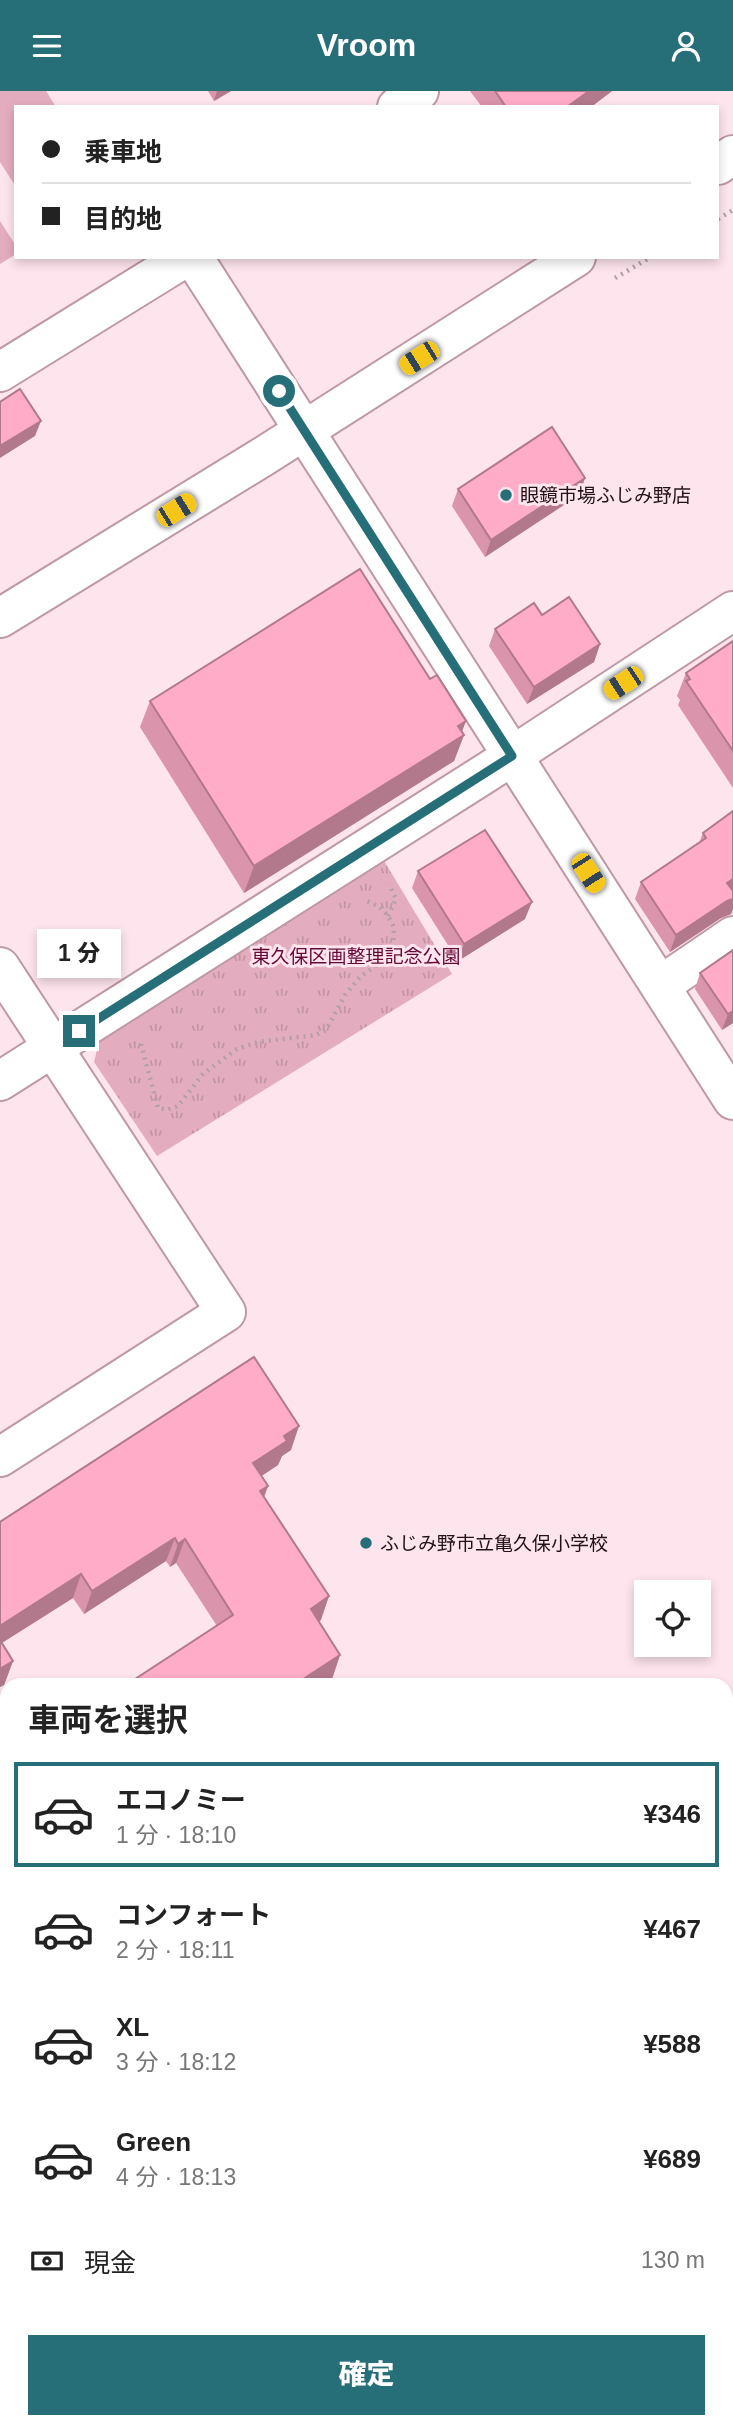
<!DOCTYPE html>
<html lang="ja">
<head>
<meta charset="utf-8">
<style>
	:root { --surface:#fff; --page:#f2f2f2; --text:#222; --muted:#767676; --line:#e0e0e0; --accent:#266f79 }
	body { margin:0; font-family:Helvetica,"Noto Sans JP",sans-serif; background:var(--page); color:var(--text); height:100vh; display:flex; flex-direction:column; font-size:26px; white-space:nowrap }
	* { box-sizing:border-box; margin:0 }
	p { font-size:23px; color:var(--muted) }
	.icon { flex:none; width:38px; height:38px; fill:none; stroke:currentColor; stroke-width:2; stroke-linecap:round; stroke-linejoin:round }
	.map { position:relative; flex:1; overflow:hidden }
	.side { position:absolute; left:0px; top:1587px; width:733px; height:751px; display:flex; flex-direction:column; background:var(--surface); border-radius:21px 21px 0 0; box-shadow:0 4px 10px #0003 }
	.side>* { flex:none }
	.top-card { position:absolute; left:14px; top:14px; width:705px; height:154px; border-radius:0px; box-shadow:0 4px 10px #0003; display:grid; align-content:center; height:154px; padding:0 28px; background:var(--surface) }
	.controls { position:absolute; left:634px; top:1489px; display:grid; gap:14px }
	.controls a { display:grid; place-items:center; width:77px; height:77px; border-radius:0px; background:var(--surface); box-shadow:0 4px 10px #0003; font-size:35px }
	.end { position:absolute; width:32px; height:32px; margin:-16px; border:9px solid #266f79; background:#fff; box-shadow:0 0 0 4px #fff }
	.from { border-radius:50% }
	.bubble { position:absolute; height:49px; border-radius:0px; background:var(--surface); box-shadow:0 4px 10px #0003; font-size:23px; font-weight:800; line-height:49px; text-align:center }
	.car { position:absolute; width:21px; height:42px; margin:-21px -10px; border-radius:9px; box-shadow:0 0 5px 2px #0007; background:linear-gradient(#f5c518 24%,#345 0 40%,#f5c518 0 76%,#345 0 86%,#f5c518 0) }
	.top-card b { display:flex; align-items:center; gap:24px; height:66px; font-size:26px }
	.top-card b+b { border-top:2px solid var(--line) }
	.top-card i { width:18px; height:18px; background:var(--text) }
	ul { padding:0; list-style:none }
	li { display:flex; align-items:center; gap:21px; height:105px; margin:0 14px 10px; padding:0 14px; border:4px solid transparent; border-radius:0px }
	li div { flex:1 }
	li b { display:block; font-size:26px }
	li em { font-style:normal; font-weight:800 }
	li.selected { border-color:var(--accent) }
	li>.icon { width:63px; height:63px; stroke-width:1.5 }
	h2 { padding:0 28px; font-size:32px; line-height:84px }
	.pay { display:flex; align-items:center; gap:18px; height:77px; padding:0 28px; font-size:26px }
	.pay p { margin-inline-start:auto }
	.button { display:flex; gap:14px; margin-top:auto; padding:14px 28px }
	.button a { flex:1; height:80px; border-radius:0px; background:var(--accent); color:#fff; font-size:28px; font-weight:800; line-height:80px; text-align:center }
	header { display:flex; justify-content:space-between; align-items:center; height:91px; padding:0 28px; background:var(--accent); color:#fff; font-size:32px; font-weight:800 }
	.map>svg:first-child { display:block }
</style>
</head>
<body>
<header><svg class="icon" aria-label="menu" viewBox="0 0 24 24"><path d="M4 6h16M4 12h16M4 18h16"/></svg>Vroom<svg class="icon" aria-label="person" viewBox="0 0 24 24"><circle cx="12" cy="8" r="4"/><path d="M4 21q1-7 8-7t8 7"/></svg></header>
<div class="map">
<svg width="733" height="2337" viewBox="0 0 733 2337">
	<defs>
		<pattern id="park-tufts" width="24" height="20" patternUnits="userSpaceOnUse" patternTransform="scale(1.75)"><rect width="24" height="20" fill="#e4adbf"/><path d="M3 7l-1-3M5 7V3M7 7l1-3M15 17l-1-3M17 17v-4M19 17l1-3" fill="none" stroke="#c394a3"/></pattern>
		<pattern id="water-rules" width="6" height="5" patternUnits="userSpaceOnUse" patternTransform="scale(1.75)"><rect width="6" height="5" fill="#e393af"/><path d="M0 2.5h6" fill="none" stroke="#b8778d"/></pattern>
	</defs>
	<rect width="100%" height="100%" fill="#fee5ed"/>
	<path fill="#e4adbf" d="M0 0H46L56 16H16V96L0 71Z
		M0 130 16 155V163L0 173Z"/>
	<path fill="url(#park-tufts)" d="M383 768 452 883 157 1065 94 971 99 951Z"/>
	<path fill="url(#water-rules)" stroke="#a86c81" stroke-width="2" d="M7 1945V2032L0 2036V1950Z"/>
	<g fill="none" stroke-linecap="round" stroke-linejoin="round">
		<g stroke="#be98a4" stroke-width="42">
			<path id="minor" d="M397 16 419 0
				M193 166 733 1009
				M0 281 186 166
				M0 876 226 1221 0 1366
				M661 894 733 845
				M0 990 489 680 733 520
				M726 1829 733 1825
				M726 2058 733 2071
				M0 2209 7 2206
				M726 2305 733 2312"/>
		</g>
		<g stroke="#be98a4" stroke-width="42">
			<path id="tertiary" d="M718 74 733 64
				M0 527 264 365 576 166
				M0 2269 7 2275
				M71 2331 78 2337"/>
		</g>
		<g stroke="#be98a4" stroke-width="42">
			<path id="secondary" d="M726 2201 733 2197
				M459 2337 471 2331"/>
		</g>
		<path stroke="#b49fa6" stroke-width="4.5" stroke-dasharray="2 5" stroke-linecap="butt" d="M718 128 733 119
			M615 187 651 166
			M388 825 396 808 389 793
			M141 953 158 1017 167 1019 178 1015 203 983 237 958 258 951 316 944 326 939 345 904 360 886 385 868 393 859 394 836 388 825 380 816 365 809"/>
		<use href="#minor" stroke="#fff" stroke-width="38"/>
		<use href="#tertiary" stroke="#fff" stroke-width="38"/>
		<use href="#secondary" stroke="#fff" stroke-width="38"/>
	</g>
	<path fill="#da94ac" d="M208 0H231L214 10Z
		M470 0H612L591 16H482Z
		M585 387 579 404 485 466 452 415 458 398Z
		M495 538 600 553 594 571 527 613 489 555Z
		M733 550V697L678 614 680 609 677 605 686 582Z
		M150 610 462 641 464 644 454 670 244 802 140 636Z
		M733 720V818L731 823 721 827 670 861 635 808 641 791 699 752 703 742Z
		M418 780 525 828 458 870 412 797Z
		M733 859V932L722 939 695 898 700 882Z
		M291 1359 282 1365 278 1374 261 1385 268 1395 264 1406 321 1529 319 1530 340 1564 332 1588 322 1594H126L217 1535 176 1472 170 1476 166 1470 84 1523 73 1507 2 1552 13 1570 4 1594 0 1596V1431Z"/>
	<path fill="#b2788c" d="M217 0H231L214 10Z
		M589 0H612L591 16H567Z
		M41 330 35 345 0 367V355Z
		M585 387 579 404 485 466 491 449Z
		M600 553 594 571 527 613 534 596Z
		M466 630 460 646 464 644 454 670 244 802 254 775Z
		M733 788V800L727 792Z
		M733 808V818L731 823 721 827 670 861 676 844 727 810Z
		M532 811 525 828 458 870 464 853Z
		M733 920V932L722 939 728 923Z
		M299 1335 291 1359 282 1365 278 1374 245 1396 253 1372 284 1345Z
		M268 1395 259 1419 260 1400Z
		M175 1447 166 1470 84 1523 92 1500Z
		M185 1448 176 1472 170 1476 178 1453Z
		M81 1483 73 1507 0 1553V1535Z
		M329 1505 321 1529 302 1541 311 1518Z
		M340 1564 332 1588 322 1594H294Z
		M13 1570 4 1594 0 1596V1578Z
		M7 1802V1820L0 1825V1807Z
		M7 1873V1890L0 1895V1877Z"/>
	<path fill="#feacc8" stroke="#b2788c" stroke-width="2" d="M495 0H589L567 16H506Z
		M20 298 41 330 0 355V311Z
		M552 336 585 387 491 449 458 398Z
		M360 478 430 588 437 584 466 630 458 635 464 644 254 775 150 610Z
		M569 506 600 553 534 596 495 538 534 512 542 524Z
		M733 550V660L686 590 690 588 686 582Z
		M733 720V788L727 792 733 800V808L727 810 676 844 641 791 706 747 703 742Z
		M485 739 532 811 464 853 418 780Z
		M733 859V920L728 923 700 882Z
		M254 1266 299 1335 284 1345 287 1350 253 1372 268 1395 260 1400 329 1505 311 1518 340 1564 294 1594H126L233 1524 185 1448 178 1453 175 1447 92 1500 81 1483 0 1535V1431Z
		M0 1549 13 1570 0 1578Z
		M7 1696V1802L0 1807V1701Z
		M0 1818 7 1829V1873L0 1877Z
		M0 2320 7 2326V2331H12L19 2337H0Z"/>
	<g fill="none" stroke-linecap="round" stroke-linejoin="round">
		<path stroke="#266f79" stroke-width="9" d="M79 940 512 665 279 300"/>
	</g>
	<g fill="#266f79" stroke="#fee5ed" stroke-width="2.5">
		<circle cx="506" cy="404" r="7"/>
		<circle cx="366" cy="1452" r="7"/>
	</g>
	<g text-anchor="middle" stroke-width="6" stroke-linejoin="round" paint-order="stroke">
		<g font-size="19" fill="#201217" stroke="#fee5ed" text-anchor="start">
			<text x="520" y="411">眼鏡市場ふじみ野店</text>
			<text x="380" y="1459">ふじみ野市立亀久保小学校</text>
		</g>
		<g font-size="19" fill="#670738" stroke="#fee5ed">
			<text x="356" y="872">東久保区画整理記念公園</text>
		</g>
	</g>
</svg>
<div class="controls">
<a><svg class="icon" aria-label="locate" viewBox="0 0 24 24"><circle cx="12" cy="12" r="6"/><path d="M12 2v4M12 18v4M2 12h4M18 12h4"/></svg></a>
</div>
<i class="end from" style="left:279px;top:300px"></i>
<i class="end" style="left:79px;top:940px"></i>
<div class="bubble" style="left:37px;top:838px;width:84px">1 分</div>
<i class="car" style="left:419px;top:267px;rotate:238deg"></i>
<i class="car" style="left:176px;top:419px;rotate:58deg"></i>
<i class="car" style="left:623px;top:592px;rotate:237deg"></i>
<i class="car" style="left:588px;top:782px;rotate:147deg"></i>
<div class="top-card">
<b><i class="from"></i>乗車地</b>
<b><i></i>目的地</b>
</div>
<section class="side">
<h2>車両を選択</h2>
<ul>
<li class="selected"><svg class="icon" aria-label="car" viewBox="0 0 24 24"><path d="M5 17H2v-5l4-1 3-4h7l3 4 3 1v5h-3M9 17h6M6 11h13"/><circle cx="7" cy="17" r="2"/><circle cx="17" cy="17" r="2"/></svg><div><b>エコノミー</b><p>1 分 · 18:10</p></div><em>¥346</em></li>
<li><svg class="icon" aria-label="car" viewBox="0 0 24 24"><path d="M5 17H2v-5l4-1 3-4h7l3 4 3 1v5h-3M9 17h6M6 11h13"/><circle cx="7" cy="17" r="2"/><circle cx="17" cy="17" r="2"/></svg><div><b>コンフォート</b><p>2 分 · 18:11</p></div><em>¥467</em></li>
<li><svg class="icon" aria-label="car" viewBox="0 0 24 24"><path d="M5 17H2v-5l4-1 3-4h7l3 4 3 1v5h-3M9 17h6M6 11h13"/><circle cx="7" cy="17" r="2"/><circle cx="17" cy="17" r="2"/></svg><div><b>XL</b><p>3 分 · 18:12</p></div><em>¥588</em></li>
<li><svg class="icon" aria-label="car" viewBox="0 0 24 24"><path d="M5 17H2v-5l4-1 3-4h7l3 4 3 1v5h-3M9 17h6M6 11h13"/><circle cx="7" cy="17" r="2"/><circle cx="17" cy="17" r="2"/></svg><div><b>Green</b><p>4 分 · 18:13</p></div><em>¥689</em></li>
</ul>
<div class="pay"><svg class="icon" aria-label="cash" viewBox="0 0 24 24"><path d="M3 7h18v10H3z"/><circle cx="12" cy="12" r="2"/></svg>現金<p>130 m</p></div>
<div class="button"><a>確定</a></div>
</section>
</div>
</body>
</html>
